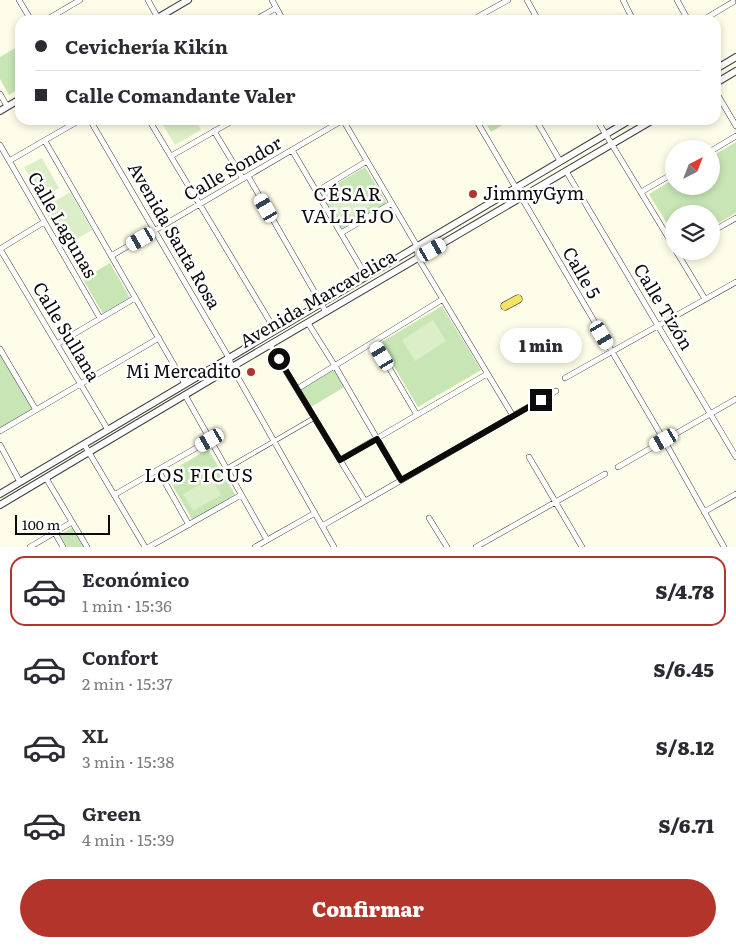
<!DOCTYPE html>
<html lang="es">
<head>
<meta charset="utf-8">
<style>
	:root { --surface:#fff; --page:#f2f2f3; --text:#2b2b33; --muted:#7c7c81; --line:#e1e1e2; --accent:#b3342a }
	body { margin:0; font-family:Literata,serif; background:var(--page); color:var(--text); height:100vh; display:flex; flex-direction:column; font-size:19px; white-space:nowrap }
	* { box-sizing:border-box; margin:0 }
	p { font-size:16px; color:var(--muted) }
	.icon { flex:none; width:28px; height:28px; fill:none; stroke:currentColor; stroke-width:2; stroke-linecap:round; stroke-linejoin:round }
	.map { position:relative; height:547px; overflow:hidden }
	.panel { display:flex; flex-direction:column; background:var(--surface); flex:1 }
	.panel>* { flex:none }
	.hud { position:absolute; left:15px; top:15px; width:706px; height:110px; border-radius:15px; box-shadow:0 2px 8px #0003; display:grid; align-content:center; height:110px; padding:0 20px; background:var(--surface) }
	.needle { width:32px; rotate:42deg }
	.tools { position:absolute; left:665px; top:140px; display:grid; gap:10px }
	.tools a { display:grid; place-items:center; width:55px; height:55px; border-radius:50%; background:var(--surface); box-shadow:0 2px 8px #0003; font-size:25px }
	.scale { position:absolute; left:15px; bottom:12px; width:95px; box-sizing:border-box; padding-left:5px; border:2px solid #0b0b0b; border-top:0; font-size:14px; line-height:18px; white-space:nowrap; color:#0b0b0b; -webkit-text-stroke:4px #fff; paint-order:stroke }
	.end { position:absolute; width:22px; height:22px; margin:-11px; border:6px solid #0b0b0b; background:#fff; box-shadow:0 0 0 2px #fff }
	.from { border-radius:50% }
	.bubble { position:absolute; height:35px; border-radius:18px; background:var(--surface); box-shadow:0 2px 8px #0003; font-size:16px; font-weight:800; line-height:35px; text-align:center }
	.car { position:absolute; width:15px; height:30px; margin:-15px -8px; border-radius:6px; box-shadow:0 0 4px 1px #0007; background:linear-gradient(#fff 24%,#345 0 40%,#fff 0 76%,#345 0 86%,#fff 0) }
	.hud b { display:flex; align-items:center; gap:18px; height:48px; font-size:19px }
	.hud b+b { border-top:1px solid var(--line) }
	.hud i { width:12px; height:12px; background:var(--text) }
	ul { padding:9px 0 0; list-style:none }
	li { display:flex; align-items:center; gap:15px; height:70px; margin:0 10px 8px; padding:0 10px; border:2px solid transparent; border-radius:15px }
	li div { flex:1 }
	li b { display:block; font-size:19px }
	li em { font-style:normal; font-weight:800 }
	li.on { border-color:var(--accent) }
	li>.icon { width:45px; height:45px; stroke-width:1.5 }
	.cta { display:flex; gap:10px; margin-top:auto; padding:10px 20px }
	.cta a { flex:1; height:58px; border-radius:30px; background:var(--accent); color:#fff; font-size:20px; font-weight:800; line-height:58px; text-align:center }
	.map>svg:first-child { display:block }
</style>
</head>
<body>
<div class="map">
<svg width="736" height="547" viewBox="0 0 736 547">
	<rect width="100%" height="100%" fill="#fefde9"/>
	<path fill="#c8e6b5" d="M20 45V88L9 95 0 79V57Z
		M484 120H511L491 132Z
		M736 142V213L711 227V214H674V235L649 194 674 179V186H711V157Z
		M365 167 387 203 342 230 320 194Z
		M110 263 130 298 103 314 83 279Z
		M442 306 481 370 418 407 380 343Z
		M0 354 33 410 0 430Z
		M335 367 346 386 311 407 299 387Z
		M208 449 236 496 193 521 166 474Z
		M73 527 85 547H67L60 535Z"/>
	<path fill="#dbeec7" d="M160 120H195L201 130 175 145Z
		M42 158 59 188 42 198 24 167Z
		M360 189 370 206 342 223 331 206Z
		M70 192 92 230 65 246 43 208Z
		M433 320 446 341 415 361 402 340Z
		M212 478 221 495 193 511 183 494Z"/>
	<g fill="none" stroke-linecap="round" stroke-linejoin="round">
		<g stroke="#3e3e3e" stroke-width="5">
			<path id="pedestrian" d="M226 469 314 418"/>
		</g>
		<g stroke="#3e3e3e" stroke-width="6">
			<path id="minor" d="M19 0 31 20
				M148 0 159 20
				M272 0 283 20
				M527 0 538 20
				M623 0 633 20
				M677 0 688 20
				M46 20 80 0
				M255 20 276 8
				M472 20 508 0
				M703 20 733 2
				M716 92 736 126
				M0 94 7 106
				M90 120 229 358 232 367 334 547
				M149 120 275 330
				M476 120 664 440 724 547
				M536 120 560 161
				M597 120 674 247
				M214 131 243 179
				M45 141 185 384
				M0 145 100 318
				M292 150 366 276
				M711 151 736 136
				M171 156 234 120
				M9 161 80 120
				M566 171 736 457
				M248 176 326 312
				M316 192 367 161
				M641 192 674 173
				M711 232 736 218
				M341 233 392 203
				M0 249 108 430
				M0 249 44 222
				M676 251 705 299
				M111 256 343 120 417 246 418 258 513 416
				M308 323 335 366 401 480
				M374 342 417 415
				M57 344 135 298
				M270 345 365 501
				M0 349 36 410
				M565 378 736 282
				M297 389 443 299
				M185 395 267 540
				M0 431 159 338
				M84 444 145 547
				M0 445 20 482
				M529 457 582 547
				M340 460 487 374
				M618 467 736 399
				M158 470 189 525
				M46 478 87 547
				M114 495 210 440
				M704 512 736 494
				M429 518 447 547
				M322 526 556 391
				M55 533 63 547
				M30 547 72 522
				M149 547 241 495
				M255 547 315 513
				M476 547 605 474"/>
		</g>
		<g stroke="#3e3e3e" stroke-width="8">
			<path id="tertiary" d="M154 20 188 0
				M716 69 736 57
				M716 83 736 71
				M0 111 20 99
				M0 494 630 120
				M0 505 232 367 653 120"/>
		</g>
		<g stroke="#1c1c1c" stroke-width="9">
			<path id="primary" d="M505 306 518 299"/>
		</g>
		<use href="#pedestrian" stroke="#fff" stroke-width="4"/>
		<use href="#minor" stroke="#fff" stroke-width="5"/>
		<use href="#tertiary" stroke="#fff" stroke-width="6"/>
		<use href="#primary" stroke="#f3e265" stroke-width="8"/>
	</g>
	<g fill="none" stroke-linecap="round" stroke-linejoin="round">
		<path stroke="#0b0b0b" stroke-width="6" d="M279 359 340 460 377 439 401 480 541 400"/>
	</g>
	<g fill="#b3342a" stroke="#fff" stroke-width="2">
		<circle cx="473" cy="194" r="5"/>
		<circle cx="251" cy="372" r="5"/>
	</g>
	<g text-anchor="middle" stroke-width="5" stroke-linejoin="round" paint-order="stroke">
		<g font-size="18" fill="#0b0b0b" stroke="#fff">
			<text transform="translate(233 169) rotate(-30)" y="6">Calle Sondor</text>
			<text transform="translate(62 225) rotate(60)" y="6">Calle Lagunas</text>
			<text transform="translate(174 236) rotate(60)" y="6">Avenida Santa Rosa</text>
			<text transform="translate(581 273) rotate(60)" y="6">Calle 5</text>
			<text transform="translate(318 299) rotate(-30)" y="6">Avenida Marcavelica</text>
			<text transform="translate(663 307) rotate(59)" y="6">Calle Tizón</text>
			<text transform="translate(66 332) rotate(59)" y="6">Calle Sullana</text>
		</g>
		<g font-size="18" fill="#0b0b0b" stroke="#fff" text-anchor="start">
			<text x="483" y="200">JimmyGym</text>
			<text x="241" y="378" text-anchor="end">Mi Mercadito</text>
		</g>
		<g font-size="19" letter-spacing="1" fill="#0b0b0b" stroke="#fff">
			<text x="348" y="201">CÉSAR<tspan x="348" dy="22">VALLEJO</tspan></text>
			<text x="199" y="482">LOS FICUS</text>
		</g>
	</g>
</svg>
<div class="tools">
<a><svg class="needle" viewBox="-14 -14 28 28"><path d="M0-13l5 13h-10z" fill="#e53935"/><path d="M0 13l5-13h-10z" fill="#7c7c81"/></svg></a>
<a><svg class="icon" aria-label="layers" viewBox="0 0 24 24"><path d="M12 4l9 5-9 5-9-5zM3 14l9 5 9-5"/></svg></a>
</div>
<div class="scale">100 m</div>
<i class="end from" style="left:279px;top:359px"></i>
<i class="end" style="left:541px;top:400px"></i>
<div class="bubble" style="left:500px;top:328px;width:82px">1 min</div>
<i class="car" style="left:266px;top:208px;rotate:330deg"></i>
<i class="car" style="left:141px;top:239px;rotate:240deg"></i>
<i class="car" style="left:432px;top:250px;rotate:60deg"></i>
<i class="car" style="left:602px;top:335px;rotate:149deg"></i>
<i class="car" style="left:382px;top:356px;rotate:329deg"></i>
<i class="car" style="left:210px;top:440px;rotate:240deg"></i>
<i class="car" style="left:664px;top:440px;rotate:240deg"></i>
<div class="hud">
<b><i class="from"></i>Cevichería Kikín</b>
<b><i></i>Calle Comandante Valer</b>
</div>
</div>
<section class="panel">
<ul>
<li class="on"><svg class="icon" aria-label="car" viewBox="0 0 24 24"><path d="M5 17H2v-5l4-1 3-4h7l3 4 3 1v5h-3M9 17h6M6 11h13"/><circle cx="7" cy="17" r="2"/><circle cx="17" cy="17" r="2"/></svg><div><b>Económico</b><p>1 min · 15:36</p></div><em>S/4.78</em></li>
<li><svg class="icon" aria-label="car" viewBox="0 0 24 24"><path d="M5 17H2v-5l4-1 3-4h7l3 4 3 1v5h-3M9 17h6M6 11h13"/><circle cx="7" cy="17" r="2"/><circle cx="17" cy="17" r="2"/></svg><div><b>Confort</b><p>2 min · 15:37</p></div><em>S/6.45</em></li>
<li><svg class="icon" aria-label="car" viewBox="0 0 24 24"><path d="M5 17H2v-5l4-1 3-4h7l3 4 3 1v5h-3M9 17h6M6 11h13"/><circle cx="7" cy="17" r="2"/><circle cx="17" cy="17" r="2"/></svg><div><b>XL</b><p>3 min · 15:38</p></div><em>S/8.12</em></li>
<li><svg class="icon" aria-label="car" viewBox="0 0 24 24"><path d="M5 17H2v-5l4-1 3-4h7l3 4 3 1v5h-3M9 17h6M6 11h13"/><circle cx="7" cy="17" r="2"/><circle cx="17" cy="17" r="2"/></svg><div><b>Green</b><p>4 min · 15:39</p></div><em>S/6.71</em></li>
</ul>
<div class="cta"><a>Confirmar</a></div>
</section>
</body>
</html>
